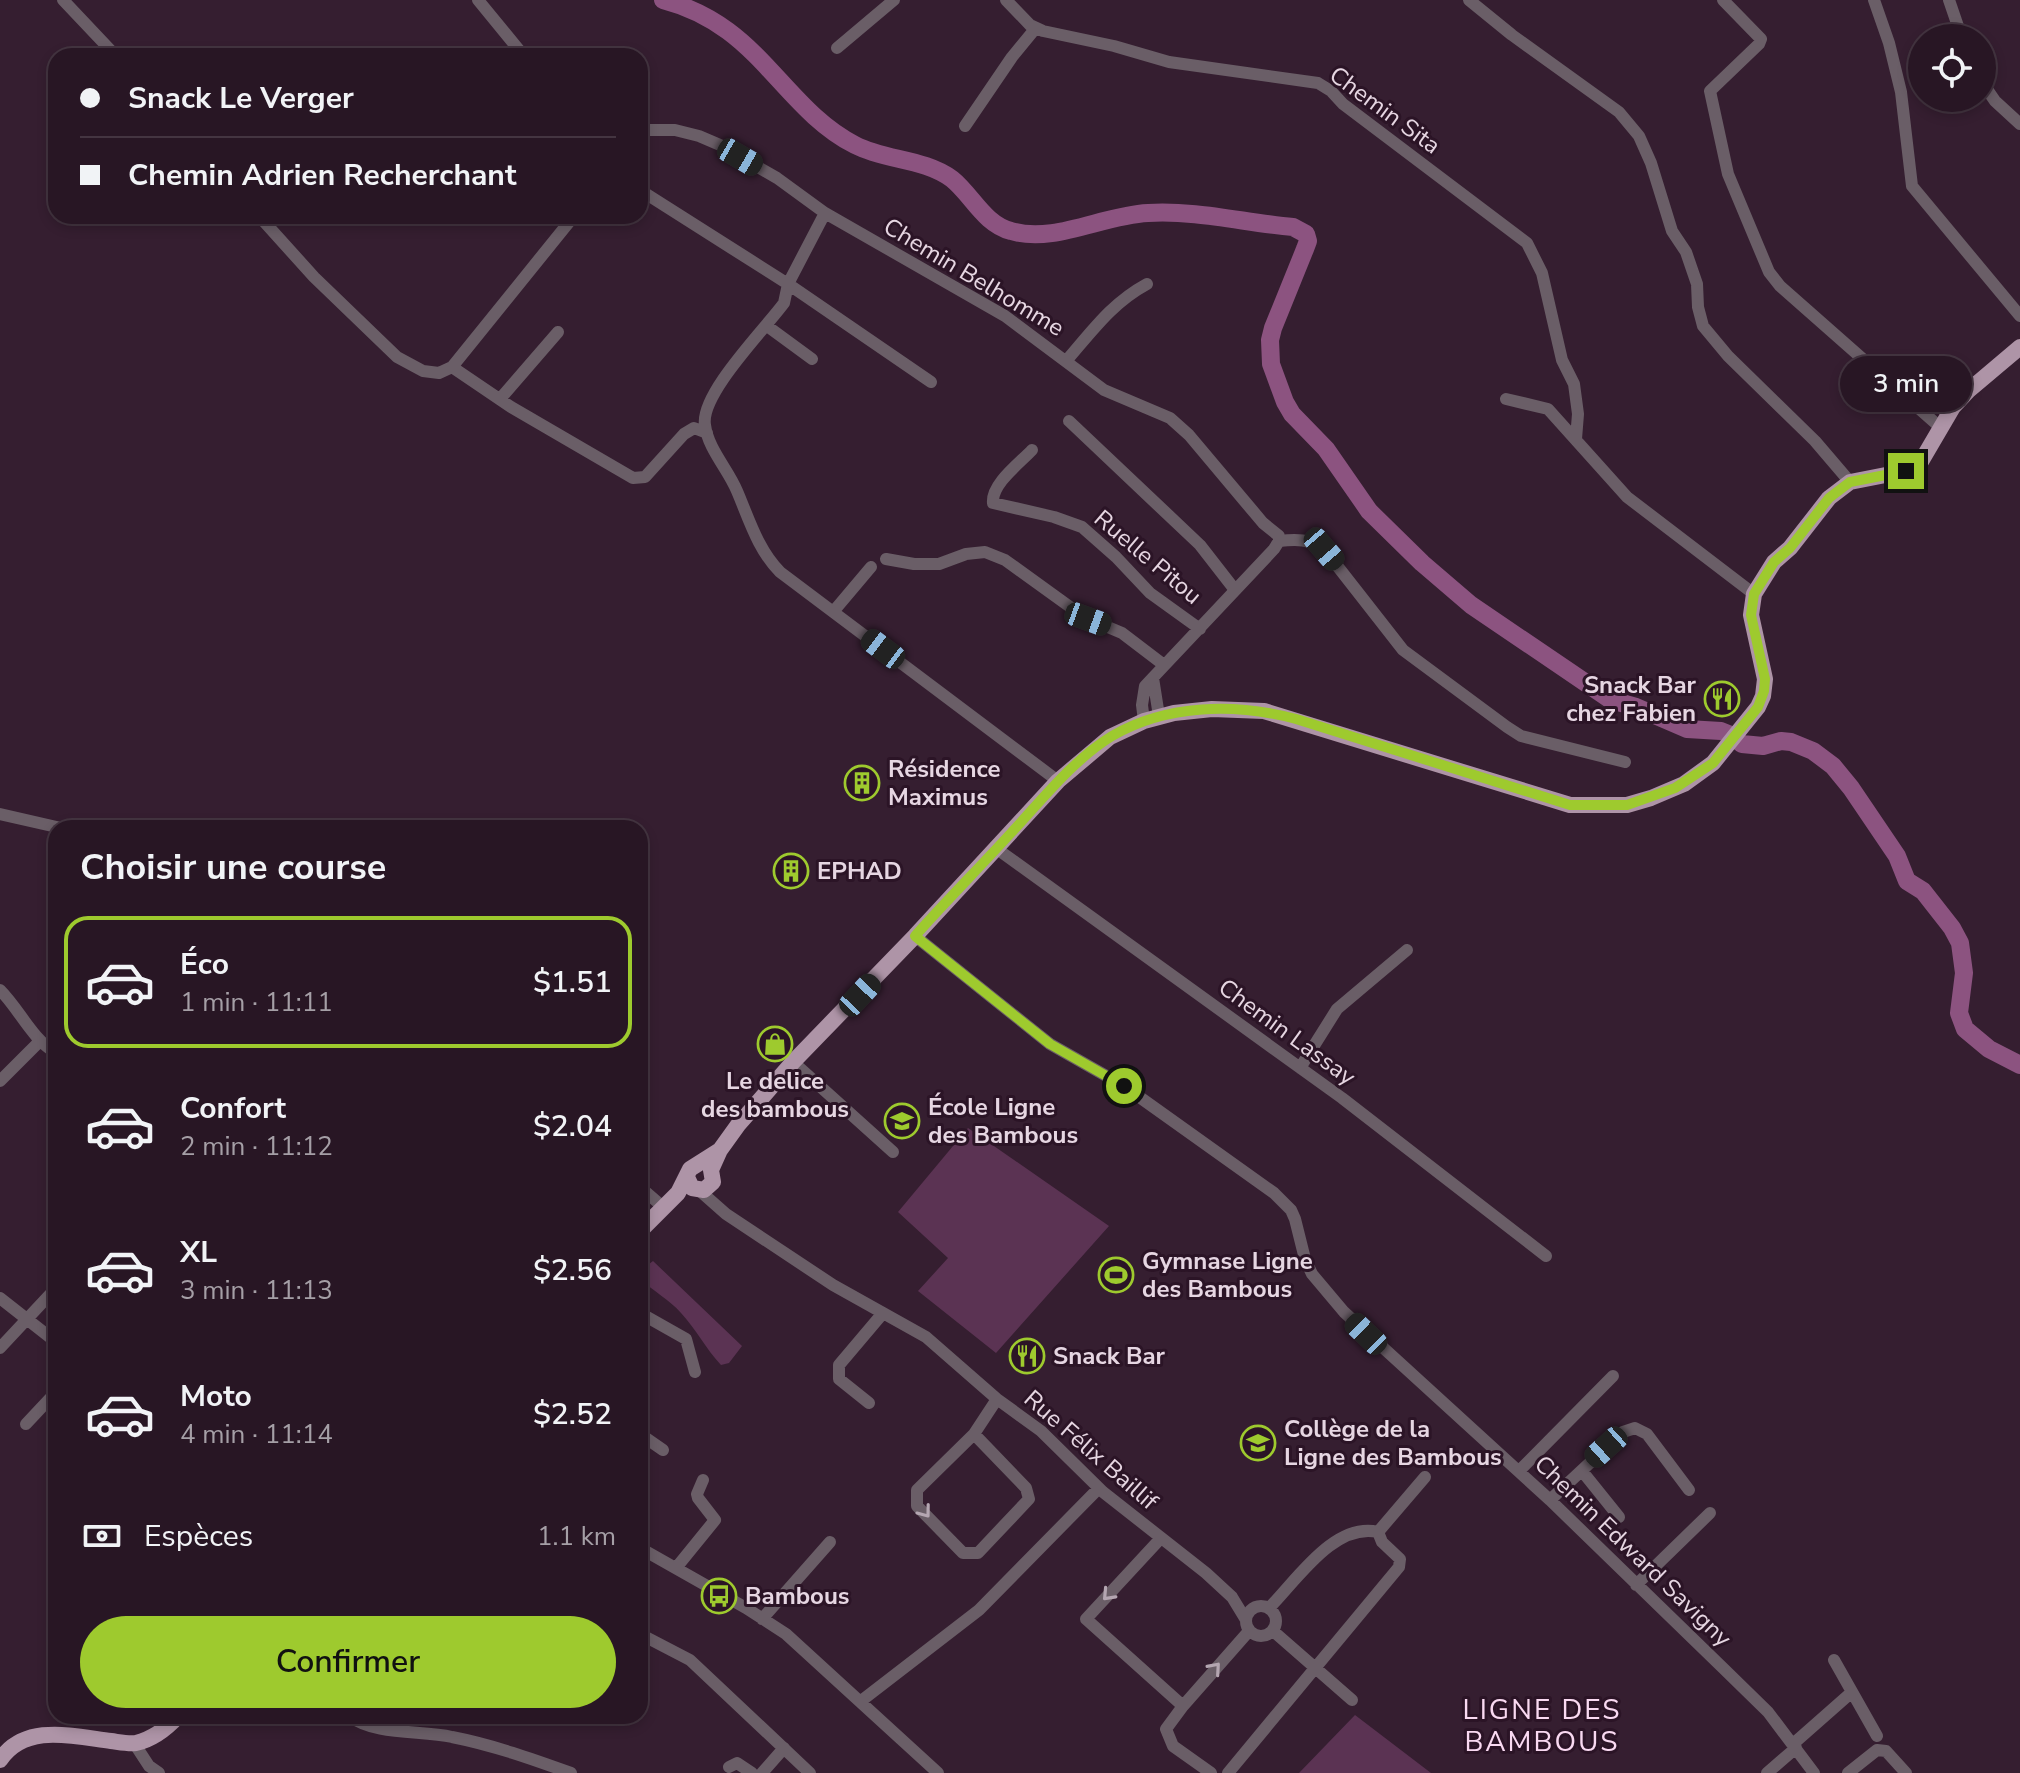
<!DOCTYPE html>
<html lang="fr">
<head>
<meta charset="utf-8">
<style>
	:root { --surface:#281624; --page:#301f2c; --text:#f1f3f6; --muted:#a59fa6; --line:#443541; --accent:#9eca2e }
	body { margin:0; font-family:"Nunito Sans",sans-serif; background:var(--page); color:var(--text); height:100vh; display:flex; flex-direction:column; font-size:30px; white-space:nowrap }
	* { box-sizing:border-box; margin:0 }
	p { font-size:26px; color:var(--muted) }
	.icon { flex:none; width:44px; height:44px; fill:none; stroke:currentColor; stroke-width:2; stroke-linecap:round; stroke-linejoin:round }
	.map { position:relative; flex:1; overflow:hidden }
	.sheet { position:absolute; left:48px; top:820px; width:600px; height:904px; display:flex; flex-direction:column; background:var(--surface); border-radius:24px; box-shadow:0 4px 12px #0003,0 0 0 2px var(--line) }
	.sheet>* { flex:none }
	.hud { position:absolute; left:48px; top:48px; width:600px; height:176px; border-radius:24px; box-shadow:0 4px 12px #0003,0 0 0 2px var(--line); display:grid; align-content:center; height:176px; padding:0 32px; background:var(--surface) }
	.buttons { position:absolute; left:1908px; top:24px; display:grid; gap:16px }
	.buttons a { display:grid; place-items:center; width:88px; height:88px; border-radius:50%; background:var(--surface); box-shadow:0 4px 12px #0003,0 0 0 2px var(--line); font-size:40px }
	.end { position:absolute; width:36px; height:36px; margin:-18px; border:10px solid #9eca2e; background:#111; box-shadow:0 0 0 4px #111 }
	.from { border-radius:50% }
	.bubble { position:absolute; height:56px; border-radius:28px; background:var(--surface); box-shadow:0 4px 12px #0003,0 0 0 2px var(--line); font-size:26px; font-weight:600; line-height:56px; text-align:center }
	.car { position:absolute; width:24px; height:48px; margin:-24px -12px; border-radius:10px; box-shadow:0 0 6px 2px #0007; background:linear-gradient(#222 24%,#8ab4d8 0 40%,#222 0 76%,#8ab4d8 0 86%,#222 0) }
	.hud b { display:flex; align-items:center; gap:28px; height:76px; font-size:30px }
	.hud b+b { border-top:2px solid var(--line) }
	.hud i { width:20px; height:20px; background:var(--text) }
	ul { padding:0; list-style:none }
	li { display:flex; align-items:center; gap:24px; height:132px; margin:0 16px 12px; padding:0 16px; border:4px solid transparent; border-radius:24px }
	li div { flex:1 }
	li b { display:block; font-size:30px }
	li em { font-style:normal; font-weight:600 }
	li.active { border-color:var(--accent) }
	li>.icon { width:72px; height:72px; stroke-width:1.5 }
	h2 { padding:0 32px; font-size:36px; line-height:96px }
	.pay { display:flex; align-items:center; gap:20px; height:88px; padding:0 32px; font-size:30px }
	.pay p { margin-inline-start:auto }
	.action { display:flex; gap:16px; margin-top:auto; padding:16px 32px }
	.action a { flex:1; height:92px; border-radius:48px; background:var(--accent); color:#111; font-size:32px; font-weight:600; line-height:92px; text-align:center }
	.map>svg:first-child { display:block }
</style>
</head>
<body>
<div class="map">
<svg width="2020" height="1773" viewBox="0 0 2020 1773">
	<rect width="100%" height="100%" fill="#351e30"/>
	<path fill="#5b3353" d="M968 1128 1109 1226 996 1353 918 1291 948 1258 898 1212Z
		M653 1261 742 1346 729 1363 721 1365C706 1349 696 1329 681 1313 670 1300 653 1291 640 1279V1271Z
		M1355 1715 1431 1773H1299Z"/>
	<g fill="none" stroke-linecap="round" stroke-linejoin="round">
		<path stroke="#8c5380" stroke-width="18" d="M663 0C686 6 709 17 728 31 774 65 803 119 855 145 886 161 923 158 952 179 972 195 984 224 1011 231 1054 244 1103 215 1148 213 1196 210 1246 223 1293 227L1306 234 1308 241 1305 249 1273 328 1270 340 1271 364 1285 402 1292 414 1326 449 1369 511 1422 563 1471 605 1611 700 1636 707 1687 729 1721 731 1731 735 1742 744 1763 746 1781 741 1791 742 1813 751 1833 766 1851 788 1897 856 1907 881 1923 891 1952 928 1960 943 1964 973 1959 1013 1965 1029 1989 1049 2020 1065"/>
		<path stroke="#6a5e67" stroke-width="12" d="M63 0 116 56
			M478 0 524 56
			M1006 0 1030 25 1043 31 1114 46 1169 62 1318 83 1331 91 1343 104 1527 243 1542 273 1562 360 1574 384 1578 414 1576 439
			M1469 0 1512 35 1619 112 1639 136 1651 163 1672 231 1686 252 1697 284 1698 307 1703 326 1728 356 1815 441 1850 482
			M1723 0 1761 39 1759 44 1710 91 1728 174 1769 272 1780 286 1941 428
			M1874 0 1889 43 1901 92 1912 186 2020 316
			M1949 0 1962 38
			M837 48 894 0
			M1982 82 1995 101 2020 124
			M965 126 1012 57 1035 29
			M640 130H675L699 136 720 145 777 178 825 213 1005 316 1104 390 1170 418 1189 435 1263 523 1279 536V541L1274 549 1145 686 1142 705 1144 721
			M640 190 788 284 931 382
			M825 213 788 284 784 303C765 329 700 394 705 425 708 449 728 469 737 491 749 519 758 550 780 572L1058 781
			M259 216 314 277 397 357 423 371 439 373 452 367 511 407 633 478 645 477 684 434 694 428 707 433
			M767 326 812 359
			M1067 360C1093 330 1112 303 1147 284
			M452 367 574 216
			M500 399 558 332
			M1506 399 1548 409 1627 497 1754 594
			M1069 421 1200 545 1235 590
			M1032 450C1020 463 991 484 993 503L1054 517 1082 527 1116 557 1150 593 1200 629
			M1279 541C1297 539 1309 539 1324 549L1403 650 1507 727 1521 736 1625 762
			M886 559 914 564H939L966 554 985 552 1005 560 1084 617 1122 633 1164 665
			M833 612 871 567
			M1153 678 1159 716
			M0 814 61 828
			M997 849 1342 1098 1546 1256
			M915 936 1050 1044 1124 1086 1274 1193 1291 1210 1295 1219 1305 1259 1312 1274 1344 1312 1550 1500 1723 1668 1768 1712 1814 1773
			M0 990C20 1010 31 1038 56 1053
			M793 1062 893 1152
			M1300 1068 1337 1009 1407 950
			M0 1081 39 1042
			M640 1187 663 1207
			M700 1191 726 1214 833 1285 926 1337 997 1399 1041 1431 1103 1492 1206 1573 1232 1597 1246 1620
			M0 1298 56 1342
			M640 1313 686 1339 695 1372
			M0 1348 56 1288
			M869 1403 839 1379V1365L883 1313
			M26 1424 56 1392
			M640 1434 663 1450
			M974 1434 1026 1488 1029 1499 978 1553H963L917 1506V1490L974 1434 997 1399
			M1519 1471 1613 1376
			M1582 1471 1619 1517
			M1550 1500 1623 1432 1635 1428 1647 1434 1689 1490
			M1378 1532 1425 1477
			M1161 1538 1086 1619 1183 1706
			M640 1548 746 1608 786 1634 938 1773
			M676 1568 715 1520 698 1498 697 1494 703 1480
			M1636 1585 1710 1513
			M1246 1621a15 15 0 1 1 30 0a15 15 0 1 1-30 0Z
			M1269 1608C1297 1580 1334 1522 1378 1532
			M762 1619 830 1542
			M1273 1631 1352 1700
			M640 1634 690 1660 810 1773
			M1834 1660 1877 1736
			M861 1701 979 1610 1099 1488
			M349 1716C376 1736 420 1730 452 1737 493 1745 532 1759 571 1773
			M134 1743 149 1766 159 1773
			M1793 1744 1852 1692
			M729 1767 737 1763 752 1773
			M762 1773 784 1748
			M1211 1773 1173 1746 1166 1729 1183 1706 1249 1631
			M1228 1773 1399 1567 1400 1559 1382 1542 1378 1532
			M1767 1773 1796 1748
			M1848 1773 1877 1750 1886 1751 1906 1773"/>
		<path stroke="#ae94a7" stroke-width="16" d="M711 1170 720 1150 738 1125 793 1062 915 936 1058 781 1110 737 1144 721 1174 713 1212 709 1264 711 1570 805H1627L1651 798 1684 784 1713 763 1758 707 1763 696 1765 679 1751 615 1754 594 1774 562 1790 548 1829 498 1850 482 1906 471 1919 465 1953 407 1968 391 2020 347
			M687 1177 692 1188 704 1190 713 1182 711 1170
			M640 1231 678 1193 690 1169 720 1150
			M0 1760C25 1723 72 1736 111 1741 119 1742 128 1744 136 1743 153 1739 167 1728 178 1716"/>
	</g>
	<defs><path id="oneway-chevron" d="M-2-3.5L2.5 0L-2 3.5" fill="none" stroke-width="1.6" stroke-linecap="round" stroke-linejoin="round" transform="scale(2)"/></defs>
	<g stroke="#b4a6b1">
		<use href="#oneway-chevron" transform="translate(925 1512) rotate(53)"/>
		<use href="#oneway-chevron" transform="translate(1108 1595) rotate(133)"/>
		<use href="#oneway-chevron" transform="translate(1215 1668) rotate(-49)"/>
	</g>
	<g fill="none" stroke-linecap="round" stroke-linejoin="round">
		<path stroke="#9eca2e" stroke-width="10" d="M1124 1086 1050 1044 915 936C946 901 979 868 1011 833 1041 801 1074 759 1112 736 1167 704 1235 703 1296 719L1570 805H1627L1675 788 1713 763 1758 707 1764 691 1765 679 1751 615 1754 594 1774 562 1790 548 1829 498 1850 482 1906 471"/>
	</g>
	<defs>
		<g id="restaurant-ring" transform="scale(1.8)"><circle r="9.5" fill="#2b1426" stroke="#9eca2e" stroke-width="1.5"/><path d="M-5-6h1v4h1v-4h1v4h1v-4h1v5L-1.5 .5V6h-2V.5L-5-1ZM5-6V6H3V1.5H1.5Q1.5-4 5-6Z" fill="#9eca2e"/></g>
		<g id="building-ring" transform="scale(1.8)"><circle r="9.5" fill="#2b1426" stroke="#9eca2e" stroke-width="1.5"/><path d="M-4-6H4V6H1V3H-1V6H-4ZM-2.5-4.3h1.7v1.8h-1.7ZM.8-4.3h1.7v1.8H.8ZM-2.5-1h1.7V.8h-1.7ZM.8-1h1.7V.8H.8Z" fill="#9eca2e"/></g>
		<g id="shop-ring" transform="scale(1.8)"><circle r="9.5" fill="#2b1426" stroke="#9eca2e" stroke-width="1.5"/><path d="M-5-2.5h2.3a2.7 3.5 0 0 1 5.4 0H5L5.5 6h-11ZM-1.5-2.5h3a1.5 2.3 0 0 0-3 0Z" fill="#9eca2e"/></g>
		<g id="school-ring" transform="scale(1.8)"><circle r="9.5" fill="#2b1426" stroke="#9eca2e" stroke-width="1.5"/><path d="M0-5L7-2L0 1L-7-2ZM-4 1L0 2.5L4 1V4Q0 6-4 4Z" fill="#9eca2e"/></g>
		<g id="stadium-ring" transform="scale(1.8)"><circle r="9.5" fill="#2b1426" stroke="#9eca2e" stroke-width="1.5"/><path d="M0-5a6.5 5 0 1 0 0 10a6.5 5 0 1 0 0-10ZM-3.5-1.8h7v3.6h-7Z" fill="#9eca2e"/></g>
		<g id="bus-ring" transform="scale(1.8)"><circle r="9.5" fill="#2b1426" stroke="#9eca2e" stroke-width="1.5"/><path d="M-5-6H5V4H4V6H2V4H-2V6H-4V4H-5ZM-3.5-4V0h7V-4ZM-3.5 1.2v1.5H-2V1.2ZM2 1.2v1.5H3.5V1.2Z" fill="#9eca2e"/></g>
	</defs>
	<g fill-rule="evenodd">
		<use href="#restaurant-ring" x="1722" y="699"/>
		<use href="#building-ring" x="862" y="783"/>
		<use href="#building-ring" x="791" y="871"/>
		<use href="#shop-ring" x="775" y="1044"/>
		<use href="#school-ring" x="902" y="1121"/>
		<use href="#stadium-ring" x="1116" y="1275"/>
		<use href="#restaurant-ring" x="1027" y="1356"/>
		<use href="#school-ring" x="1258" y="1443"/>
		<use href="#bus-ring" x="719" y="1596"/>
	</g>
	<g text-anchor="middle" stroke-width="6" stroke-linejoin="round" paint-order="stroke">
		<g font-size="24" fill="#e6d6e2" stroke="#2b1426">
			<text transform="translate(1385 110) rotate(36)" y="8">Chemin Sita</text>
			<text transform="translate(974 277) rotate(31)" y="8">Chemin Belhomme</text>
			<text transform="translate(1148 557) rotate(40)" y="8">Ruelle Pitou</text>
			<text transform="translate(1287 1032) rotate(36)" y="8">Chemin Lassay</text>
			<text transform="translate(1091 1450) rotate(41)" y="8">Rue Félix Baillif</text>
			<text transform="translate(1633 1551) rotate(44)" y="8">Chemin Edward Savigny</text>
		</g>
		<g font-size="24" font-weight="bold" fill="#e6d6e2" stroke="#2b1426" text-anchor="start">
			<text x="1696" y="693" text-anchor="end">Snack Bar<tspan x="1696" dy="28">chez Fabien</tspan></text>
			<text x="888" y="777">Résidence<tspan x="888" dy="28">Maximus</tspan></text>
			<text x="817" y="879">EPHAD</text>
			<text x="775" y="1089" text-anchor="middle">Le delice<tspan x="775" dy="28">des bambous</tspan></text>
			<text x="928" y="1115">École Ligne<tspan x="928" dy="28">des Bambous</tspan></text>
			<text x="1142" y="1269">Gymnase Ligne<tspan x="1142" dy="28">des Bambous</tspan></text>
			<text x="1053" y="1364">Snack Bar</text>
			<text x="1284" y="1437">Collège de la<tspan x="1284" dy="28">Ligne des Bambous</tspan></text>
			<text x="745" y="1604">Bambous</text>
		</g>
		<g font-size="28" letter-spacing="2" fill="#f9d9f1" stroke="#2b1426">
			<text x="1542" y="1719">LIGNE DES<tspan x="1542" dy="32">BAMBOUS</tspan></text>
		</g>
	</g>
</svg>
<div class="buttons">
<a><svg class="icon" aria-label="locate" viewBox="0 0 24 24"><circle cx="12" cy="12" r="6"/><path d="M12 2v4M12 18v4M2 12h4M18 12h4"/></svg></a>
</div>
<i class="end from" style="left:1124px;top:1086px"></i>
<i class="end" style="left:1906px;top:471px"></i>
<div class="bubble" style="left:1840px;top:356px;width:132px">3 min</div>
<i class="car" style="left:740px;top:157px;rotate:120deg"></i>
<i class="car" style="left:1324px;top:549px;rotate:139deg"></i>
<i class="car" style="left:1088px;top:619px;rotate:110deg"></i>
<i class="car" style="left:883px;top:649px;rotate:307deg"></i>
<i class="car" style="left:860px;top:995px;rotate:43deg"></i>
<i class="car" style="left:1366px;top:1334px;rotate:314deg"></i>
<i class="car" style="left:1606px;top:1447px;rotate:228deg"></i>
<div class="hud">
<b><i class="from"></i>Snack Le Verger</b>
<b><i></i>Chemin Adrien Recherchant</b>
</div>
<section class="sheet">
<h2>Choisir une course</h2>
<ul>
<li class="active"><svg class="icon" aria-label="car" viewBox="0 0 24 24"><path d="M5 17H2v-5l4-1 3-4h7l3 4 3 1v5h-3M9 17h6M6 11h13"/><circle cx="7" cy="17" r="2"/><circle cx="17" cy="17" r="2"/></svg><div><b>Éco</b><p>1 min · 11:11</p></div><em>$1.51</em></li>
<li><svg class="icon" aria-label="car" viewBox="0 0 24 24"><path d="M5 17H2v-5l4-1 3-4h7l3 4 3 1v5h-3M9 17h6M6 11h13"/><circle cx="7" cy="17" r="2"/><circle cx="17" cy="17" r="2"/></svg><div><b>Confort</b><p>2 min · 11:12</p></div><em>$2.04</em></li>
<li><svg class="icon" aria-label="car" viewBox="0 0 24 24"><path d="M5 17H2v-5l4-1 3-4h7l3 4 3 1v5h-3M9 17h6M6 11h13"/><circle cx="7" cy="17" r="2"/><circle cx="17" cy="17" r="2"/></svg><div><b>XL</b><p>3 min · 11:13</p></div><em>$2.56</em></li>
<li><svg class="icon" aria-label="car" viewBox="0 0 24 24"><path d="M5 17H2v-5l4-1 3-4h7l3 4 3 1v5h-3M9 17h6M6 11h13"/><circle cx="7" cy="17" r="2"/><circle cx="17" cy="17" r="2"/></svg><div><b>Moto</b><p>4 min · 11:14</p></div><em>$2.52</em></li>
</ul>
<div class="pay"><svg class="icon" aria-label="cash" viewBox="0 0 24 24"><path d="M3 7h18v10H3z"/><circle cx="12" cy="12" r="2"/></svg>Espèces<p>1.1 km</p></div>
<div class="action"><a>Confirmer</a></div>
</section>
</div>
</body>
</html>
